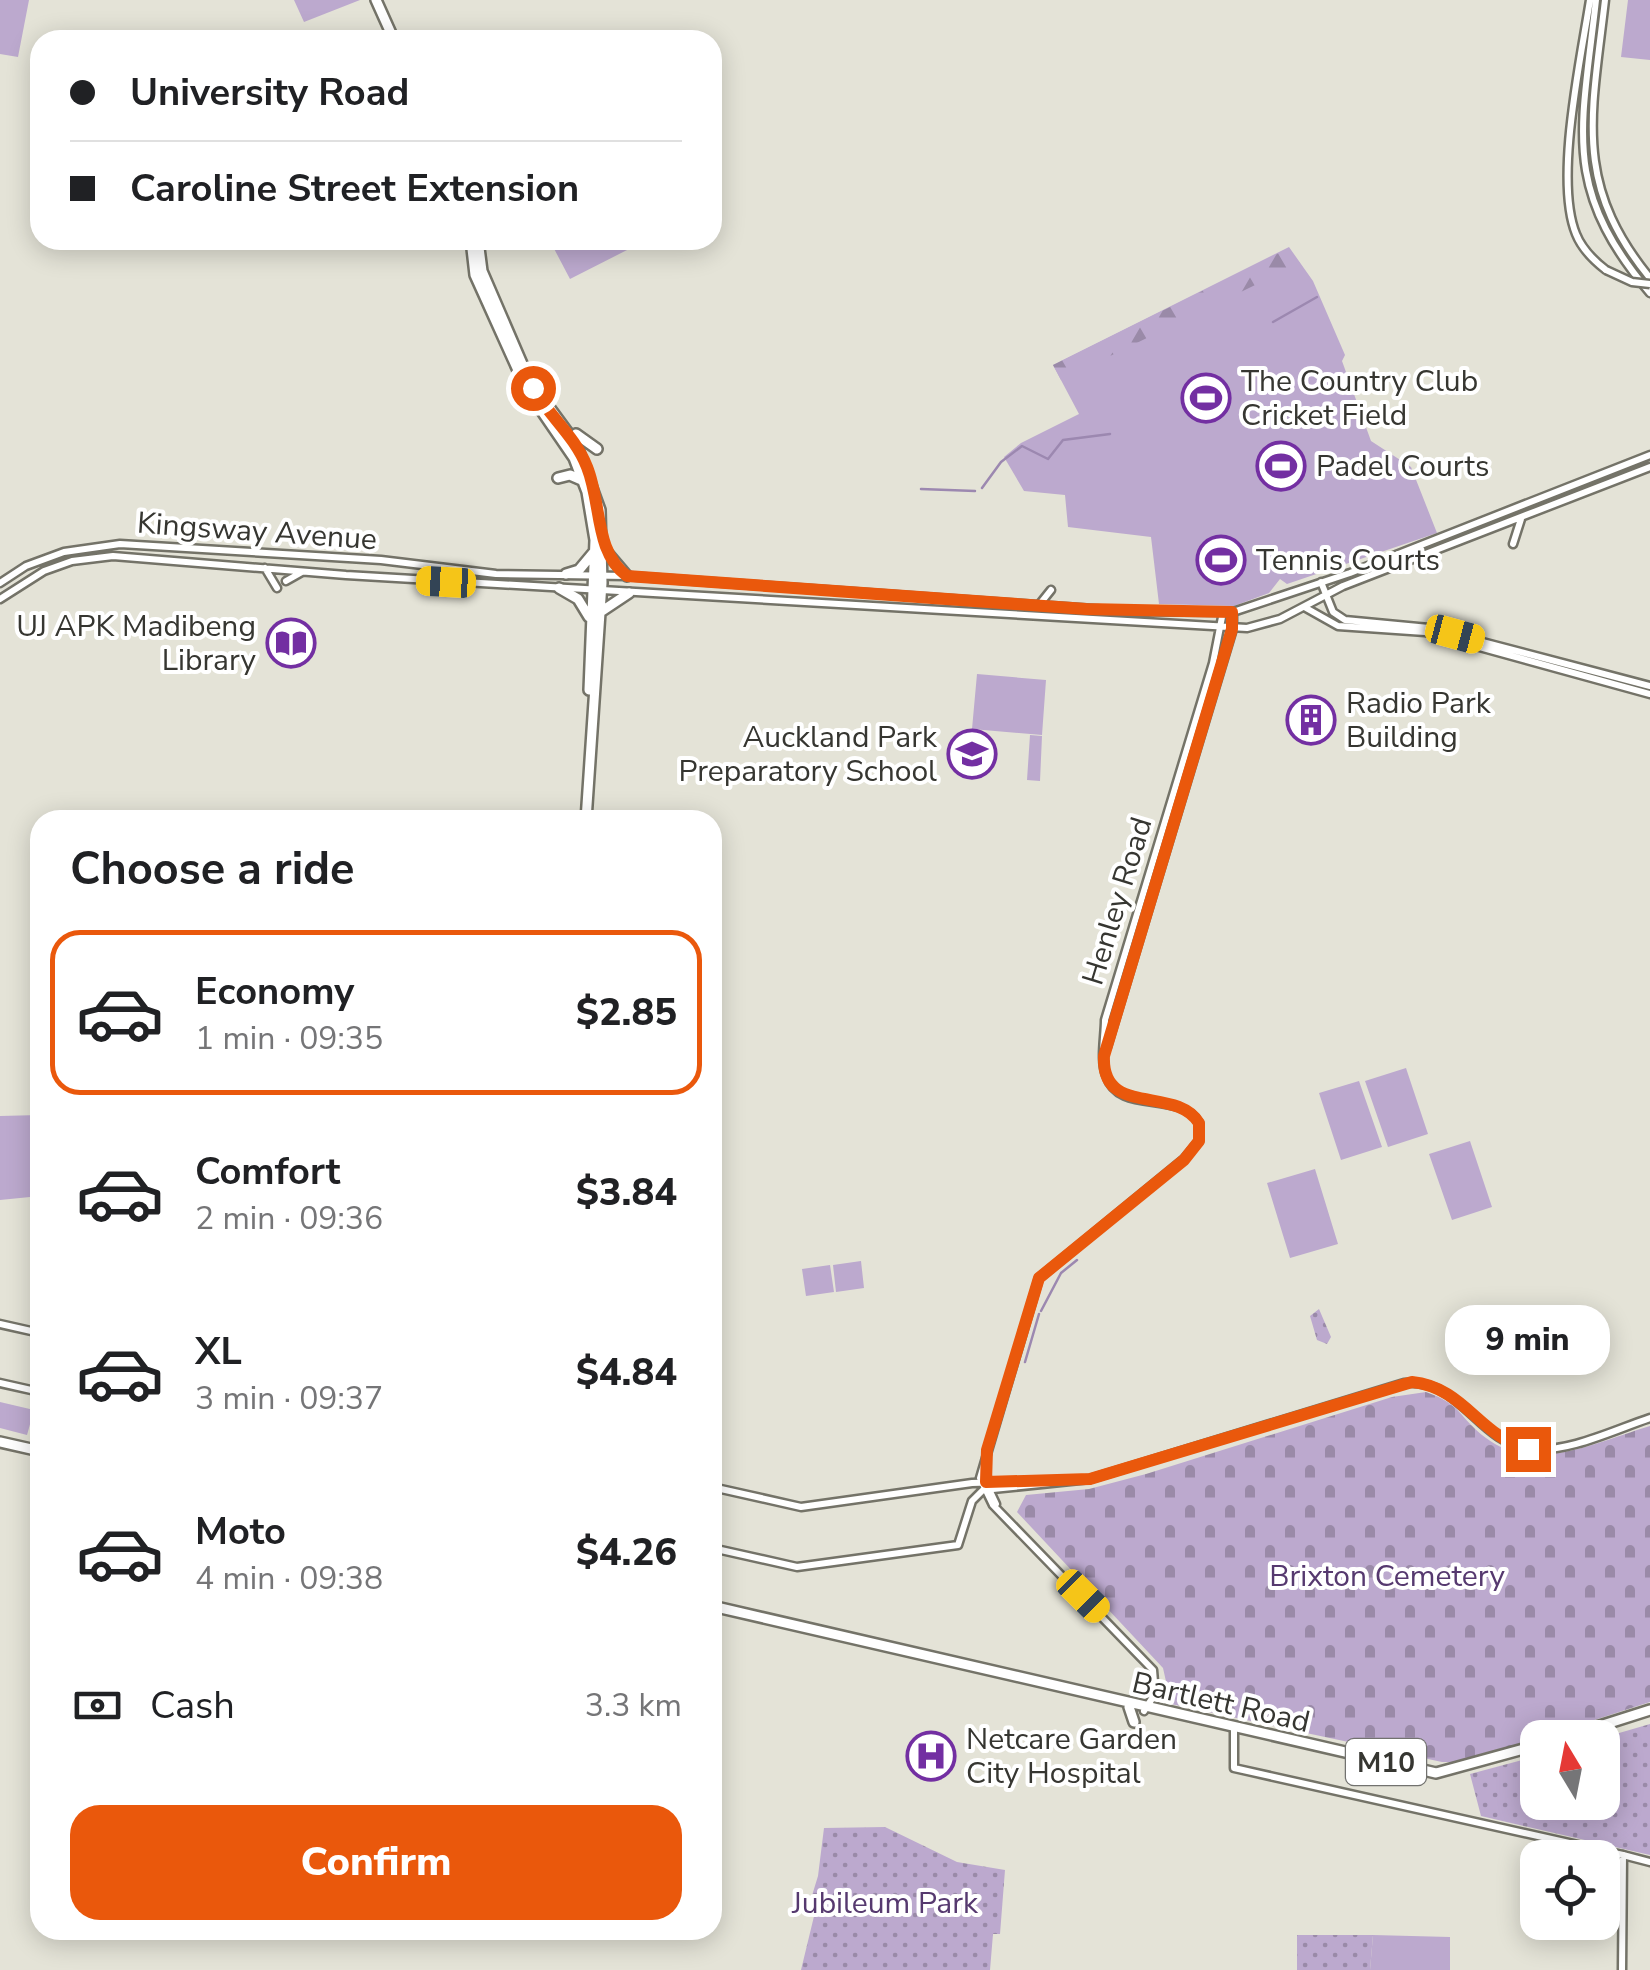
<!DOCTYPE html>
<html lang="en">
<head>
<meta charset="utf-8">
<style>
	:root { --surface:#fff; --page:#f2f2f2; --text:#202124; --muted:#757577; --line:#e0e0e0; --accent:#ea580c }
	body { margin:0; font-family:"Nunito Sans",sans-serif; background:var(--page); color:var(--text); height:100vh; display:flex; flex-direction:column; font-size:38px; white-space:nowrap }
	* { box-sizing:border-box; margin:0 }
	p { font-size:32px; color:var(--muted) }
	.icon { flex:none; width:55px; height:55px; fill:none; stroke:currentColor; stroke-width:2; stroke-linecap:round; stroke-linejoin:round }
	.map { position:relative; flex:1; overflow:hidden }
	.details { position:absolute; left:30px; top:810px; width:692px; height:1130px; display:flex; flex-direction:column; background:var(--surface); border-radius:30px; box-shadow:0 5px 25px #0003 }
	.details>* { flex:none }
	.banner { position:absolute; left:30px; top:30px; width:692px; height:220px; border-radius:30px; box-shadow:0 5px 25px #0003; display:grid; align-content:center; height:220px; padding:0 40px; background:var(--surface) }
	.needle { width:65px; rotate:350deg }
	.buttons { position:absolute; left:1520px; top:1720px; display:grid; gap:20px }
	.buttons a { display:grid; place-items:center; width:100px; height:100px; border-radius:20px; background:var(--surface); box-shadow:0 5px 25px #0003; font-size:50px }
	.end { position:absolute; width:45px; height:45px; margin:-22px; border:12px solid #ea580c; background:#fff; box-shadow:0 0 0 5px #fff }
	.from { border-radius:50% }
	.bubble { position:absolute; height:70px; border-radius:30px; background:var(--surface); box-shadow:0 5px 25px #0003; font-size:32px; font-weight:800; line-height:70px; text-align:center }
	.car { position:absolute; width:30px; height:60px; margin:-30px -15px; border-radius:12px; box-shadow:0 0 8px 2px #0007; background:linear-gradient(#f5c518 24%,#345 0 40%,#f5c518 0 76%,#345 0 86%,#f5c518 0) }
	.banner b { display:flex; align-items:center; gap:35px; height:95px; font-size:38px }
	.banner b+b { border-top:2px solid var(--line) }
	.banner i { width:25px; height:25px; background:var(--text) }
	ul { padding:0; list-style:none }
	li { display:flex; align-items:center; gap:30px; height:165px; margin:0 20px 15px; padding:0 20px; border:5px solid transparent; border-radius:30px }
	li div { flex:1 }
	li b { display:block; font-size:38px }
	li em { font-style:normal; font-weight:800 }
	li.active { border-color:var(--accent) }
	li>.icon { width:90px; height:90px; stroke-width:1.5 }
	h2 { padding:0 40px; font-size:45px; line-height:120px }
	.pay { display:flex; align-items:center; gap:25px; height:110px; padding:0 40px; font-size:38px }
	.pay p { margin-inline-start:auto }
	.button { display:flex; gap:20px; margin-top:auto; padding:20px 40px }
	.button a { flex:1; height:115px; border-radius:30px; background:var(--accent); color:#fff; font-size:40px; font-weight:800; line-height:115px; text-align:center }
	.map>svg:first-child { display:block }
</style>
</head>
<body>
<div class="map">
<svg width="1650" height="1970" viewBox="0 0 1650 1970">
	<defs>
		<pattern id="forest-firs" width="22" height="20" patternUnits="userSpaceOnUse" patternTransform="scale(2.5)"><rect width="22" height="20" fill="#bca9ce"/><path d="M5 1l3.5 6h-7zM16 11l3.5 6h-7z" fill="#9a8aa8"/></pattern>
		<pattern id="cemetery-stones" width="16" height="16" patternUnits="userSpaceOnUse" patternTransform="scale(2.5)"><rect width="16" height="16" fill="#bca9ce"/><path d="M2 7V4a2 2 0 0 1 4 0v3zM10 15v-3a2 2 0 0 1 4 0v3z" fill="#9a8aa8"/></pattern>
		<pattern id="park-dots" width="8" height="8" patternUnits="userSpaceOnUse" patternTransform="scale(2.5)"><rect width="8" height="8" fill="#bca9ce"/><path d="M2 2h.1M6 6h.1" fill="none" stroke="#9a8aa8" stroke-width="1.8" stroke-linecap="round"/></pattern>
	</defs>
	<rect width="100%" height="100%" fill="#e4e3d7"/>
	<path fill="#bca9ce" d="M0 0H29L18 57 0 54Z
		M294 0H360L304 22Z
		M1628 0H1650V60L1621 57Z
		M626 240 631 248 570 279 550 241Z
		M1289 247 1313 281 1345 355 1342 361 1371 441 1411 467 1437 533 1287 584 1280 579 1269 593 1234 606 1159 604 1151 537 1068 527 1065 495 1024 491 1004 457 1021 443 1079 414 1053 365Z
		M977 674 1046 680 1042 735 972 729Z
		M1030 735 1042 736 1040 781 1027 780Z
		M1406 1068 1428 1134 1388 1147 1365 1081Z
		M1359 1081 1382 1147 1341 1160 1319 1093Z
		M40 1115V1196L0 1200V1116Z
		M1470 1141 1492 1207 1452 1220 1429 1154Z
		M1315 1169 1338 1244 1290 1258 1267 1183Z
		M861 1261 864 1288 836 1292 833 1265Z
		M830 1265 834 1292 806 1296 802 1269Z
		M0 1402 34 1410 27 1435 0 1428Z
		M1373 1935 1450 1937V1970H1370Z"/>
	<path fill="url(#forest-firs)" d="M1287 249 1300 263 1061 380 1053 365Z"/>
	<path fill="url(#cemetery-stones)" d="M1426 1392C1463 1405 1458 1417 1486 1438 1534 1475 1599 1441 1650 1426V1702L1465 1762H1442L1171 1704 1163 1668 1017 1512 1026 1495 1089 1489 1146 1474 1392 1397Z"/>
	<path fill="url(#park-dots)" d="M1319 1309 1331 1337 1327 1344 1317 1340 1310 1316Z
		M1650 1724V1855L1481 1816 1470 1774 1537 1756 1538 1802H1602V1738Z
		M885 1827 957 1862 1005 1870 1000 1934H993L990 1970H801L816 1908 810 1902 818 1876 824 1828Z
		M1297 1935H1373L1370 1970H1297Z"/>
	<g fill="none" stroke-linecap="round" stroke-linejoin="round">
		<path stroke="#9c88b0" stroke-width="2.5" d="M1273 322 1317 297
			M982 488 1001 462 1022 446 1048 459 1063 440 1110 434
			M921 489 975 491
			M1041 1311 1061 1273 1077 1260
			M1025 1362 1039 1314"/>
		<g stroke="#747368" stroke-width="11">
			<path id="tertiary" d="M0 1324 40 1333
				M0 1383 40 1392
				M712 1487 801 1507 972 1483 1034 1481
				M712 1548 797 1567 958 1545 972 1501 983 1490 1090 1479 1404 1383C1463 1379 1476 1442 1530 1449 1568 1453 1614 1430 1650 1418
				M1623 1855 1650 1862"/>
		</g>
		<g stroke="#747368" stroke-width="11">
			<path id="secondary" d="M1590 0C1581 58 1554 180 1576 234 1582 249 1593 260 1606 270
				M1596 0C1582 128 1560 187 1650 293
				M1605 0C1592 114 1572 183 1650 278
				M1513 544 1521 519
				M265 568 277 588
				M286 581 302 572
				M1321 582 1333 612 1345 620 1429 628 1650 686
				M0 583 26 566 64 552 120 544 381 560 496 574 627 576 1122 611 1233 612 1350 573 1650 455
				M0 599 44 571 72 561 113 556 346 575 1247 628 1280 619 1343 586 1650 467
				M1039 605 1051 590
				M1306 608 1338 626 1425 632 1650 694
				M1107 1047 1233 629V612
				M986 1464 987 1485 996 1504
				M1144 1711 1155 1694 1153 1670 993 1505 980 1478 1039 1278 1184 1159 1199 1141V1123C1179 1089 1119 1116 1106 1075 1100 1060 1105 1036 1105 1020L1213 663 1223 612
				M1234 1726V1768L1623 1855 1622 1970"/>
		</g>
		<g stroke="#747368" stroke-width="14">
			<path id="primary" d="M376 0 394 40
				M471 240 475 275 526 388 574 458 587 492 595 540 589 690
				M478 240 482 271 529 380 576 444 600 510 602 583 586 820
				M576 434 597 449
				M558 478 570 475 584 481
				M604 549 627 576
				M566 574 579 570 594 552
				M559 588 578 599 589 617
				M599 613 629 593
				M0 1442 40 1451
				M712 1606 1436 1773 1538 1745
				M1129 1707 1134 1722
				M1562 1738 1650 1710"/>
		</g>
		<use href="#tertiary" stroke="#fff" stroke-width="6"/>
		<use href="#secondary" stroke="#fff" stroke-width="6"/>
		<use href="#primary" stroke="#fff" stroke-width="9"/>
		<g stroke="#747368" stroke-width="11" stroke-linecap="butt">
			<path id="secondary-bridge" d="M1606 270 1632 282 1650 284"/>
		</g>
		<use href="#secondary-bridge" stroke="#fff" stroke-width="6"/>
	</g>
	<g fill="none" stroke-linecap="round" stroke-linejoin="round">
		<path stroke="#ea580c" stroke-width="12" d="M533 388C549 416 575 436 587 467 602 504 594 551 627 576L1086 609 1232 612V629L1104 1056C1101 1118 1176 1085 1199 1123V1141L1184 1160 1039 1278 987 1450 986 1482 1090 1479 1412 1382C1464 1387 1480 1437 1528 1449"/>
	</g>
	<defs>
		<g id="stadium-ring" transform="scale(2.5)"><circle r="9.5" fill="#fff" stroke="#732fa2" stroke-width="1.5"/><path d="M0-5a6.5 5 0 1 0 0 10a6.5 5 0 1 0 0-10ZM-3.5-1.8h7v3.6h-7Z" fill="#732fa2"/></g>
		<g id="library-ring" transform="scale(2.5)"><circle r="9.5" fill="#fff" stroke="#732fa2" stroke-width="1.5"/><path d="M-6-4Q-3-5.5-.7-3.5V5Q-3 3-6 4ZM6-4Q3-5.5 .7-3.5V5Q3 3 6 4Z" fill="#732fa2"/></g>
		<g id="building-ring" transform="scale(2.5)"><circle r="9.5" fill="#fff" stroke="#732fa2" stroke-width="1.5"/><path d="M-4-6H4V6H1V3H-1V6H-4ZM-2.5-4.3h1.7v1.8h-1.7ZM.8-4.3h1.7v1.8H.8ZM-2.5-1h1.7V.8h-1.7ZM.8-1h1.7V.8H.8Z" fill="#732fa2"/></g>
		<g id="school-ring" transform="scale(2.5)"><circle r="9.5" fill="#fff" stroke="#732fa2" stroke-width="1.5"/><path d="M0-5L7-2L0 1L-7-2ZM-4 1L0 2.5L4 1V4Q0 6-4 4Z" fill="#732fa2"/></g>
		<g id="hospital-ring" transform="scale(2.5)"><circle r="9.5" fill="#fff" stroke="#732fa2" stroke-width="1.5"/><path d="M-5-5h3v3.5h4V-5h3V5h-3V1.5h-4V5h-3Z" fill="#732fa2"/></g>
	</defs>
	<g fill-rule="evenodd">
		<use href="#stadium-ring" x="1206" y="398"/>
		<use href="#stadium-ring" x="1281" y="466"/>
		<use href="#stadium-ring" x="1221" y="560"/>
		<use href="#library-ring" x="291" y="643"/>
		<use href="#building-ring" x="1311" y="720"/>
		<use href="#school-ring" x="972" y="754"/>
		<use href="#hospital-ring" x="931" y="1756"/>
	</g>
	<g text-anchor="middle" stroke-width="8" stroke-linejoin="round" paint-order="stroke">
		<rect fill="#fff" stroke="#72726f" stroke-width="2.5" x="1346" y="1739" width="80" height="46" rx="8"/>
		<g font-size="28" font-weight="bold" fill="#363631">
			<text x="1386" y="1772">M10</text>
		</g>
		<g font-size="30" fill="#363631" stroke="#fff" text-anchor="start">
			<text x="1241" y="391">The Country Club<tspan x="1241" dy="34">Cricket Field</tspan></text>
			<text x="1316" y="476">Padel Courts</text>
			<text x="1256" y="570">Tennis Courts</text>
			<text x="256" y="636" text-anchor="end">UJ APK Madibeng<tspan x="256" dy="34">Library</tspan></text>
			<text x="1346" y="713">Radio Park<tspan x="1346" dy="34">Building</tspan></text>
			<text x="937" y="747" text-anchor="end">Auckland Park<tspan x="937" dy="34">Preparatory School</tspan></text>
			<text x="966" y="1749">Netcare Garden<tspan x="966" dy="34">City Hospital</tspan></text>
		</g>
		<g font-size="30" fill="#363631" stroke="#fff">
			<text transform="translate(257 531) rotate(4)" y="10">Kingsway Avenue</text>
			<text transform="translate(1117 901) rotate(-73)" y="10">Henley Road</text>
			<text transform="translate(1221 1702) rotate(13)" y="10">Bartlett Road</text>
		</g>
		<g font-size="30" fill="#56396f" stroke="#fff">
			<text x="1387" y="1586">Brixton Cemetery</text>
			<text x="885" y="1913">Jubileum Park</text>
		</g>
	</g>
</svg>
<div class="buttons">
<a><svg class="needle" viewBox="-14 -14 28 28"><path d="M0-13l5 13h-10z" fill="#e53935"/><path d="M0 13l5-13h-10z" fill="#757577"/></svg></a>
<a><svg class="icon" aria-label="locate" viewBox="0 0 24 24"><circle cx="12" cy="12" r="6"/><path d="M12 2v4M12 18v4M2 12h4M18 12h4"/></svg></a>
</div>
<i class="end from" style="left:533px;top:388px"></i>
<i class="end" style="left:1528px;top:1449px"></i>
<div class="bubble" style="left:1445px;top:1305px;width:165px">9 min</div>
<i class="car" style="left:446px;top:582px;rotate:273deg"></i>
<i class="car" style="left:1455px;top:634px;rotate:105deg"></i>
<i class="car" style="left:1083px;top:1596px;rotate:135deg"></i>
<div class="banner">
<b><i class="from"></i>University Road</b>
<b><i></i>Caroline Street Extension</b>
</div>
<section class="details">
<h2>Choose a ride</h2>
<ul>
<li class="active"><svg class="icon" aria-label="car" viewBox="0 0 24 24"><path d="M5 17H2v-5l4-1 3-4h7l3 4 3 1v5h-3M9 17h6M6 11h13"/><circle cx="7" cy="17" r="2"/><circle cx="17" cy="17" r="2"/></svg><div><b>Economy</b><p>1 min · 09:35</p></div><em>$2.85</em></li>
<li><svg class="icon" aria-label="car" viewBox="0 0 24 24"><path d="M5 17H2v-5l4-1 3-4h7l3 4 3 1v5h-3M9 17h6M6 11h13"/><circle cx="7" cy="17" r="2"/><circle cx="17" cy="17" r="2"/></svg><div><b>Comfort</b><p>2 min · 09:36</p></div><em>$3.84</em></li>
<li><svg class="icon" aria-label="car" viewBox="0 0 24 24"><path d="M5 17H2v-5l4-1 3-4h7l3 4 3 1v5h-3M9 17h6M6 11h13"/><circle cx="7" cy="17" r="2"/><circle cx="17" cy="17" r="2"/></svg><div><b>XL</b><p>3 min · 09:37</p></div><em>$4.84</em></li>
<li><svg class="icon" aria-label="car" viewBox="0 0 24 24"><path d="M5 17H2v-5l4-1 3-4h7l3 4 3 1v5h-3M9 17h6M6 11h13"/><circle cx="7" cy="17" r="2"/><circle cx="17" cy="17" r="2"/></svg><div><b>Moto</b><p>4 min · 09:38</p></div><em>$4.26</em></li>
</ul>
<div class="pay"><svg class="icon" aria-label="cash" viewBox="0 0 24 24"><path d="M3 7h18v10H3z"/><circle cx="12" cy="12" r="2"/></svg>Cash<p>3.3 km</p></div>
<div class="button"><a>Confirm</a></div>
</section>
</div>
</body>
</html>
